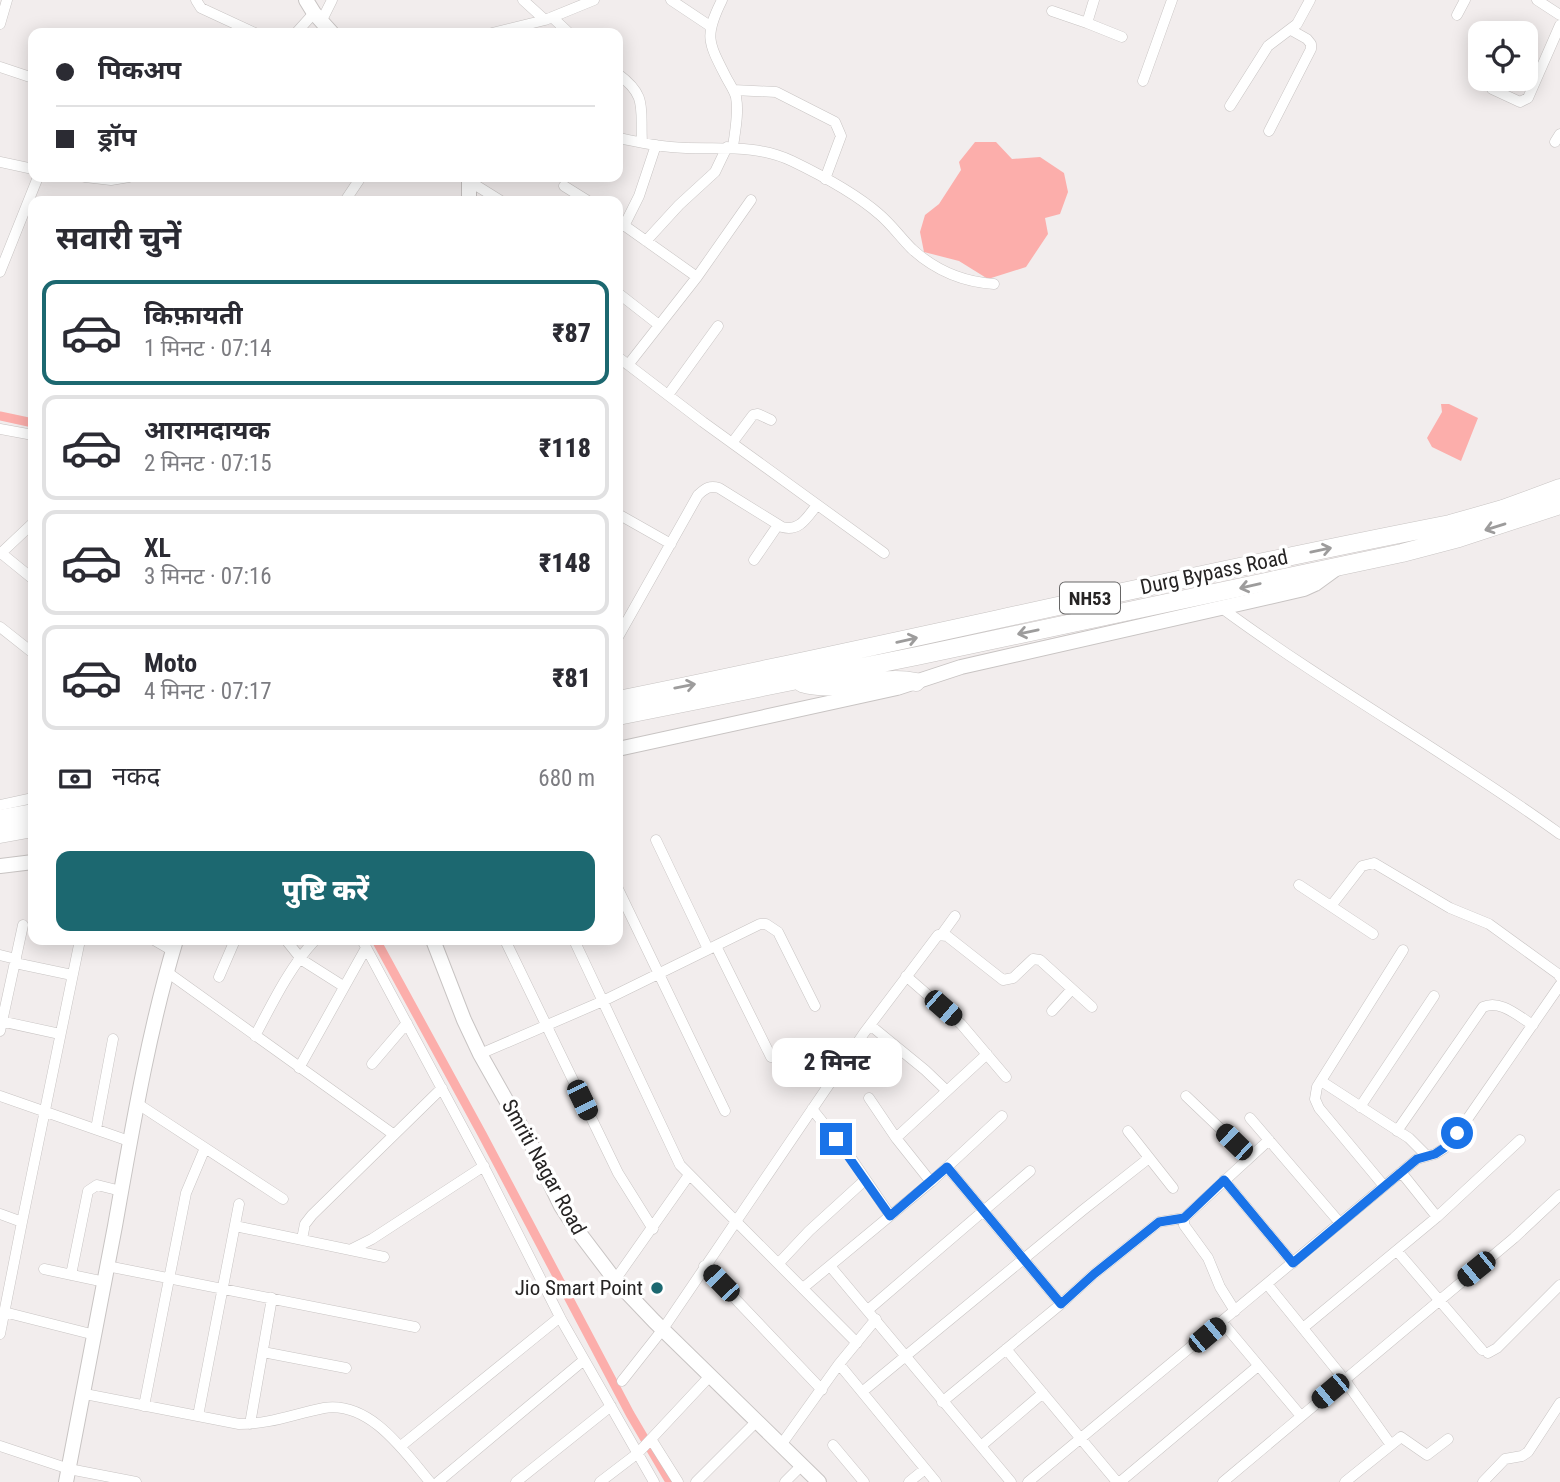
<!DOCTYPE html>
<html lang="hi">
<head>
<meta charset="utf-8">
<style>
	:root { --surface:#fff; --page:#f7f7f7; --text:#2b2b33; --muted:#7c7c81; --line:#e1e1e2; --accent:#1c6870 }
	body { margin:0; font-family:"Roboto Condensed","Noto Sans Devanagari",sans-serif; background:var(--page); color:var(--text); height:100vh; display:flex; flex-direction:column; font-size:26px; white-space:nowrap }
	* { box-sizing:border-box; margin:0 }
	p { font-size:23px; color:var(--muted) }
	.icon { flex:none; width:38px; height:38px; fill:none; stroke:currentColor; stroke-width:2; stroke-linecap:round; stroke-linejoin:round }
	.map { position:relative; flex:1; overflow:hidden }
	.drawer { position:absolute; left:28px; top:196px; width:595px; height:749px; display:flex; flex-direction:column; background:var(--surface); border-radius:14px; box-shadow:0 4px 18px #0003 }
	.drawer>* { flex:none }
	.top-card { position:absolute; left:28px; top:28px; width:595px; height:154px; border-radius:14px; box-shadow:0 4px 18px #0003; display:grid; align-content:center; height:154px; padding:0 28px; background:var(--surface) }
	.controls { position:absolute; left:1468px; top:21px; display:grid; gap:14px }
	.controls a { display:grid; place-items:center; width:70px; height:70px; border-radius:14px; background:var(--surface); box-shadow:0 4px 18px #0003; font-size:35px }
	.end { position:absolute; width:32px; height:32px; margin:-16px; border:9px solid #1a73e8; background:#fff; box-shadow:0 0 0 4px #fff }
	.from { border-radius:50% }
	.bubble { position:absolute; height:49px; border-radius:14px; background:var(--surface); box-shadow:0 4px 18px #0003; font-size:23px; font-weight:800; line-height:49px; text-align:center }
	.car { position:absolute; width:21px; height:42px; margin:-21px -10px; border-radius:9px; box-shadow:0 0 5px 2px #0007; background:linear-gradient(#222 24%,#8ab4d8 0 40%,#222 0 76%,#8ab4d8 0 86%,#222 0) }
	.top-card b { display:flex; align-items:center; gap:24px; height:66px; font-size:26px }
	.top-card b+b { border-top:2px solid var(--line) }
	.top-card i { width:18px; height:18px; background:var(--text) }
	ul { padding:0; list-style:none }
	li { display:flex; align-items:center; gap:21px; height:105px; margin:0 14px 10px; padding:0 14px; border:4px solid var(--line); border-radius:14px }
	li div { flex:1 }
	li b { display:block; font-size:26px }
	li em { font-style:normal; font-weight:800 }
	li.selected { border-color:var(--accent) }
	li>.icon { width:63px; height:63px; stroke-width:1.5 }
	h2 { padding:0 28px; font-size:32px; line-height:84px }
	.pay { display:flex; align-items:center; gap:18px; height:77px; padding:0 28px; font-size:26px }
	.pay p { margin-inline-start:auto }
	.cta { display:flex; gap:14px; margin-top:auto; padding:14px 28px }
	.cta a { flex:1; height:80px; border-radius:14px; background:var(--accent); color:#fff; font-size:28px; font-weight:800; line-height:80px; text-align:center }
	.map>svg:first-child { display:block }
</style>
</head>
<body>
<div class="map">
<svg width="1560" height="1482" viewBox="0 0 1560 1482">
	<rect width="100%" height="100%" fill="#f2eded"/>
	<path fill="#fcaeab" d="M975 142H996L1012 159 1040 157 1064 173 1068 192 1060 214 1045 218 1048 234 1026 267 988 279 959 261 924 252 920 232 925 215 939 204 961 170 959 162Z
		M1441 404H1449L1478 418 1461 461 1432 447 1427 438 1442 412Z"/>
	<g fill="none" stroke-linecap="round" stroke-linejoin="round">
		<path stroke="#fcaeab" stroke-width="9" d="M0 416 33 423
			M376 940 482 1134 630 1414 670 1482"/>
		<g stroke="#c8c4c3" stroke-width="11">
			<path id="street" d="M196 0 201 8 255 33
				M523 0 545 20
				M671 0 710 26
				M722 0C704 36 708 42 726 77 729 83 734 90 736 97 739 113 735 131 733 147
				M1094 0 1087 23 1122 37
				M1537 0 1560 15
				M1052 11 1087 23
				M1457 15 1465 0
				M552 17 569 33
				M321 22 332 0
				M0 24 7 0
				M296 33 314 13
				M492 33 545 20 594 0
				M0 67 33 78
				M618 74C648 96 640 108 642 142
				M1143 81 1172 0
				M1492 89 1520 102 1528 98 1560 25
				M733 90 776 92 835 122 841 136 825 179
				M1230 106 1268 46 1297 24 1310 0
				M1269 131 1311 49V44L1307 39 1291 30
				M618 138C635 141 653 146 671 147 712 151 752 142 792 161 821 175 855 193 879 214 891 224 901 238 912 249 935 270 964 282 994 284
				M1555 142 1560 134
				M0 162 33 169
				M85 177 111 180 129 177
				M469 181 501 201
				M564 186 588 201
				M345 201 361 177
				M618 221 697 277
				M624 226 639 196 656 145
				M646 241 679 205 715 172 727 147
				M0 272 38 177
				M618 293 659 325
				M618 357 703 422 884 553
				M628 365 697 277 751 200
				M668 395 718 326
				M0 429 33 435
				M732 443 753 415 758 414 771 420
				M618 514 671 544
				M1 553 33 579
				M0 554 33 523
				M754 560 778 525
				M1223 609C1332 689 1451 755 1560 834
				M0 627 33 653
				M618 637 698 495C705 489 709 485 719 488L782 527C800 532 807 517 817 505
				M0 805 33 798
				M656 840 708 949
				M1299 885 1373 934
				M618 889 725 1111
				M1331 906 1362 866 1374 863 1450 908 1489 924 1558 974 1560 977
				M942 934 955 916
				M154 940 173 951
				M286 940 302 960 343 986
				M362 940 486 1171 562 1321 654 1482
				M505 940 618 1173 653 1229
				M574 940 680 1165 857 1343
				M716 946 771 1057
				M0 955 16 959
				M15 963 72 975
				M167 972 393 1134
				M906 976 961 1024 1006 1077
				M219 977 235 940
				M1052 1011 1072 989
				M0 1021 60 1034
				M870 1025 925 1070 947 1091
				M0 1031 23 925
				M255 1036C273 1002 289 968 315 940
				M480 1054 603 1001 760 924H766L778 932 815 1006
				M372 1064 407 1023
				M299 1068 366 948
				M1321 1081 1409 1138 1426 1155
				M0 1096 129 1141
				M1186 1096 1250 1157
				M869 1098 896 1138 931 1182
				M138 1104 283 1199
				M1360 1107 1434 996
				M812 1109 849 1155 890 1215
				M1250 1118 1340 1223
				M96 1129 113 1039
				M1128 1131 1173 1188
				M1397 1131 1483 1007C1500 999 1518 1016 1533 1025
				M896 1138 987 1054
				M947 1167 1061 1304
				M1401 1172 1437 1217
				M1224 1180 1293 1263
				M1384 1186 1319 1108 1315 1099 1317 1087 1403 950
				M0 1214 22 1222 80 940
				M235 1226 384 1257
				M302 1239 305 1224 312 1215 442 1088
				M352 1249 372 1239 484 1166
				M1397 1251 1482 1350
				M779 1263 809 1231 865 1180
				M107 1266 415 1327
				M704 1266 822 1390
				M830 1266 1011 1482
				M44 1269 105 1282
				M71 1275 88 1191 97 1185 121 1191
				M615 1280 689 1175
				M1267 1284 1344 1379 1391 1445
				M803 1288 931 1182 1002 1116
				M868 1310 1030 1171
				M1235 1311 1220 1287 1208 1258 1184 1225V1218L1269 1140
				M4 1312 95 1335
				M1222 1322 1301 1416
				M1303 1328 1437 1217 1520 1140
				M0 1334 22 1222
				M1006 1349 1117 1482
				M263 1352 346 1368
				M1488 1353 1497 1348 1560 1285
				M839 1364 936 1482
				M622 1381 663 1329 864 1033 938 935 947 936 1003 980 1013 978 1033 959 1040 960 1092 1007
				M862 1392 1083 1210 1149 1158
				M85 1394 239 1424C272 1424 293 1414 324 1408 370 1401 404 1451 430 1482
				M942 1402 1061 1304 1094 1274 1159 1222 1184 1218
				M144 1406 186 1193 205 1148
				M198 1416 239 1204
				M250 1424 272 1298
				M651 1439 678 1482
				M781 1445 839 1364 876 1319
				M833 1445 864 1482
				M0 1446 69 1469 136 1482
				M401 1446 560 1317
				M981 1446 1043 1393
				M438 1482 584 1360
				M516 1482 611 1406
				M600 1482 638 1453 710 1376
				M696 1482 757 1421
				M785 1482 801 1466
				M909 1482 925 1469
				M1028 1482 1417 1159 1435 1154 1445 1148 1457 1134 1560 985
				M1120 1482 1258 1366
				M1223 1482 1514 1238 1560 1195
				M1345 1482 1401 1437 1427 1455 1448 1439
				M1483 1482 1505 1459 1522 1456 1528 1452 1560 1403"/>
		</g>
		<g stroke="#c8c4c3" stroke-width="16">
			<path id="secondary" d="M306 0 314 13 332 33
				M469 201V177
				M618 749 897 688 961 667 1304 589 1315 584 1337 568
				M0 866 33 862
				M433 940 464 1020 480 1054 531 1144 561 1206 574 1226 615 1280 654 1321 819 1482
				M66 1482C82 1397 99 1311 115 1226 132 1130 148 1033 176 940"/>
		</g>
		<g stroke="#c8c4c3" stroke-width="19">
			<path id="highway" d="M802 683C840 694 877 674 916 682
				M618 700C896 644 1172 578 1450 524L1503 509 1560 488
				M618 716 917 656 1402 553 1459 538 1560 505
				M0 819 33 813
				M0 834 33 828"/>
		</g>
		<use href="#street" stroke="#fff" stroke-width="10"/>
		<use href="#secondary" stroke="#fff" stroke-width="14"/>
		<use href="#highway" stroke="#fff" stroke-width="18"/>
	</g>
	<defs><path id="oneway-shaft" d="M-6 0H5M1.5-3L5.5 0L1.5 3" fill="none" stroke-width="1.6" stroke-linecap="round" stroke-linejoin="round" transform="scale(1.75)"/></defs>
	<g stroke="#9d9c9c">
		<use href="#oneway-shaft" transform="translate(1495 527) rotate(163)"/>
		<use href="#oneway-shaft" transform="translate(1321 550) rotate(-12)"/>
		<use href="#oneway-shaft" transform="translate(1250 586) rotate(167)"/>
		<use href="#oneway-shaft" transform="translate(1028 632) rotate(168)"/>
		<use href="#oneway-shaft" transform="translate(907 640) rotate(-13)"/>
		<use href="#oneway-shaft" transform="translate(685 686) rotate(-11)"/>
	</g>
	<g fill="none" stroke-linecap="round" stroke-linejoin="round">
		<path stroke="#1a73e8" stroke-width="9" d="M836 1139 890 1216 947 1167 1061 1304 1094 1274 1159 1222 1184 1218 1224 1180 1293 1263 1417 1159 1435 1154 1444 1148 1457 1133"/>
	</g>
	<circle fill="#1c6870" stroke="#fff" stroke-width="2.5" cx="657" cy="1288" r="7"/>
	<g text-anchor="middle" stroke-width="7" stroke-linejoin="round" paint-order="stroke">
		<rect fill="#fff" stroke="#676666" stroke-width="2" x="1060" y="582.5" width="60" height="31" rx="5"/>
		<g font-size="19" font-weight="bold" fill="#262424">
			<text x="1090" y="605">NH53</text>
		</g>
		<g font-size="21" fill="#262424" stroke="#fff">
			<text transform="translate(1214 572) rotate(-12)" y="7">Durg Bypass Road</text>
			<text transform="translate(544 1167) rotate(61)" y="7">Smriti Nagar Road</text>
		</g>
		<g font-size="21" fill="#262424" stroke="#fff" text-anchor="end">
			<text x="643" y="1295">Jio Smart Point</text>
		</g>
	</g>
</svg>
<div class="controls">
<a><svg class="icon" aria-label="locate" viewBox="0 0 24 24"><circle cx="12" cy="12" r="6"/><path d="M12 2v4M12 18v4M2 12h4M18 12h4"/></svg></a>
</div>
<i class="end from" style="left:1457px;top:1133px"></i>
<i class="end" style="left:836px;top:1139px"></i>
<div class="bubble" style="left:772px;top:1038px;width:130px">2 मिनट</div>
<i class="car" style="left:943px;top:1008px;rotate:131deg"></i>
<i class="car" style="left:582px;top:1100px;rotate:154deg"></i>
<i class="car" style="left:1234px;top:1142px;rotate:314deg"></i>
<i class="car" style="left:1476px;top:1269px;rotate:231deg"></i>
<i class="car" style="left:721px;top:1283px;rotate:316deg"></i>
<i class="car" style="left:1207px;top:1335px;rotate:50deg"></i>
<i class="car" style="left:1330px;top:1391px;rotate:230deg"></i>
<div class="top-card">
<b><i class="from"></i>पिकअप</b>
<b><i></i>ड्रॉप</b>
</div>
<section class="drawer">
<h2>सवारी चुनें</h2>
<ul>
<li class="selected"><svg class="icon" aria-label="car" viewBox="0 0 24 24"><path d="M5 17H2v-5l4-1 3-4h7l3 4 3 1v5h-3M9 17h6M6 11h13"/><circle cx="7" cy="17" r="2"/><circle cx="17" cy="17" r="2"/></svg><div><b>किफ़ायती</b><p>1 मिनट · 07:14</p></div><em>₹87</em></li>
<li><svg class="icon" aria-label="car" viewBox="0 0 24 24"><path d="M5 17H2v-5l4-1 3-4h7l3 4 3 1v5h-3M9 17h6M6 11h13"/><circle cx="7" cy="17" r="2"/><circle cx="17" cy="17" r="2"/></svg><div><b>आरामदायक</b><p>2 मिनट · 07:15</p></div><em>₹118</em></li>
<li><svg class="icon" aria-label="car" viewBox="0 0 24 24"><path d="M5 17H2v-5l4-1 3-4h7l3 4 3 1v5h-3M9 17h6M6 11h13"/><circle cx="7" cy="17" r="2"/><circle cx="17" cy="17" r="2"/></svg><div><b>XL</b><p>3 मिनट · 07:16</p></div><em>₹148</em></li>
<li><svg class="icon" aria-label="car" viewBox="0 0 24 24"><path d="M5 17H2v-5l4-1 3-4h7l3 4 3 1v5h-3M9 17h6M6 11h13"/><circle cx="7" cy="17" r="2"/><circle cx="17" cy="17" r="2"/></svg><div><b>Moto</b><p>4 मिनट · 07:17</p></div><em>₹81</em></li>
</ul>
<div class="pay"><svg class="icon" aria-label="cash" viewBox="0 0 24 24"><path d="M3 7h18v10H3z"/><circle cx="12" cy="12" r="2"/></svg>नकद<p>680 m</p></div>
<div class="cta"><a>पुष्टि करें</a></div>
</section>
</div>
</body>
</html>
